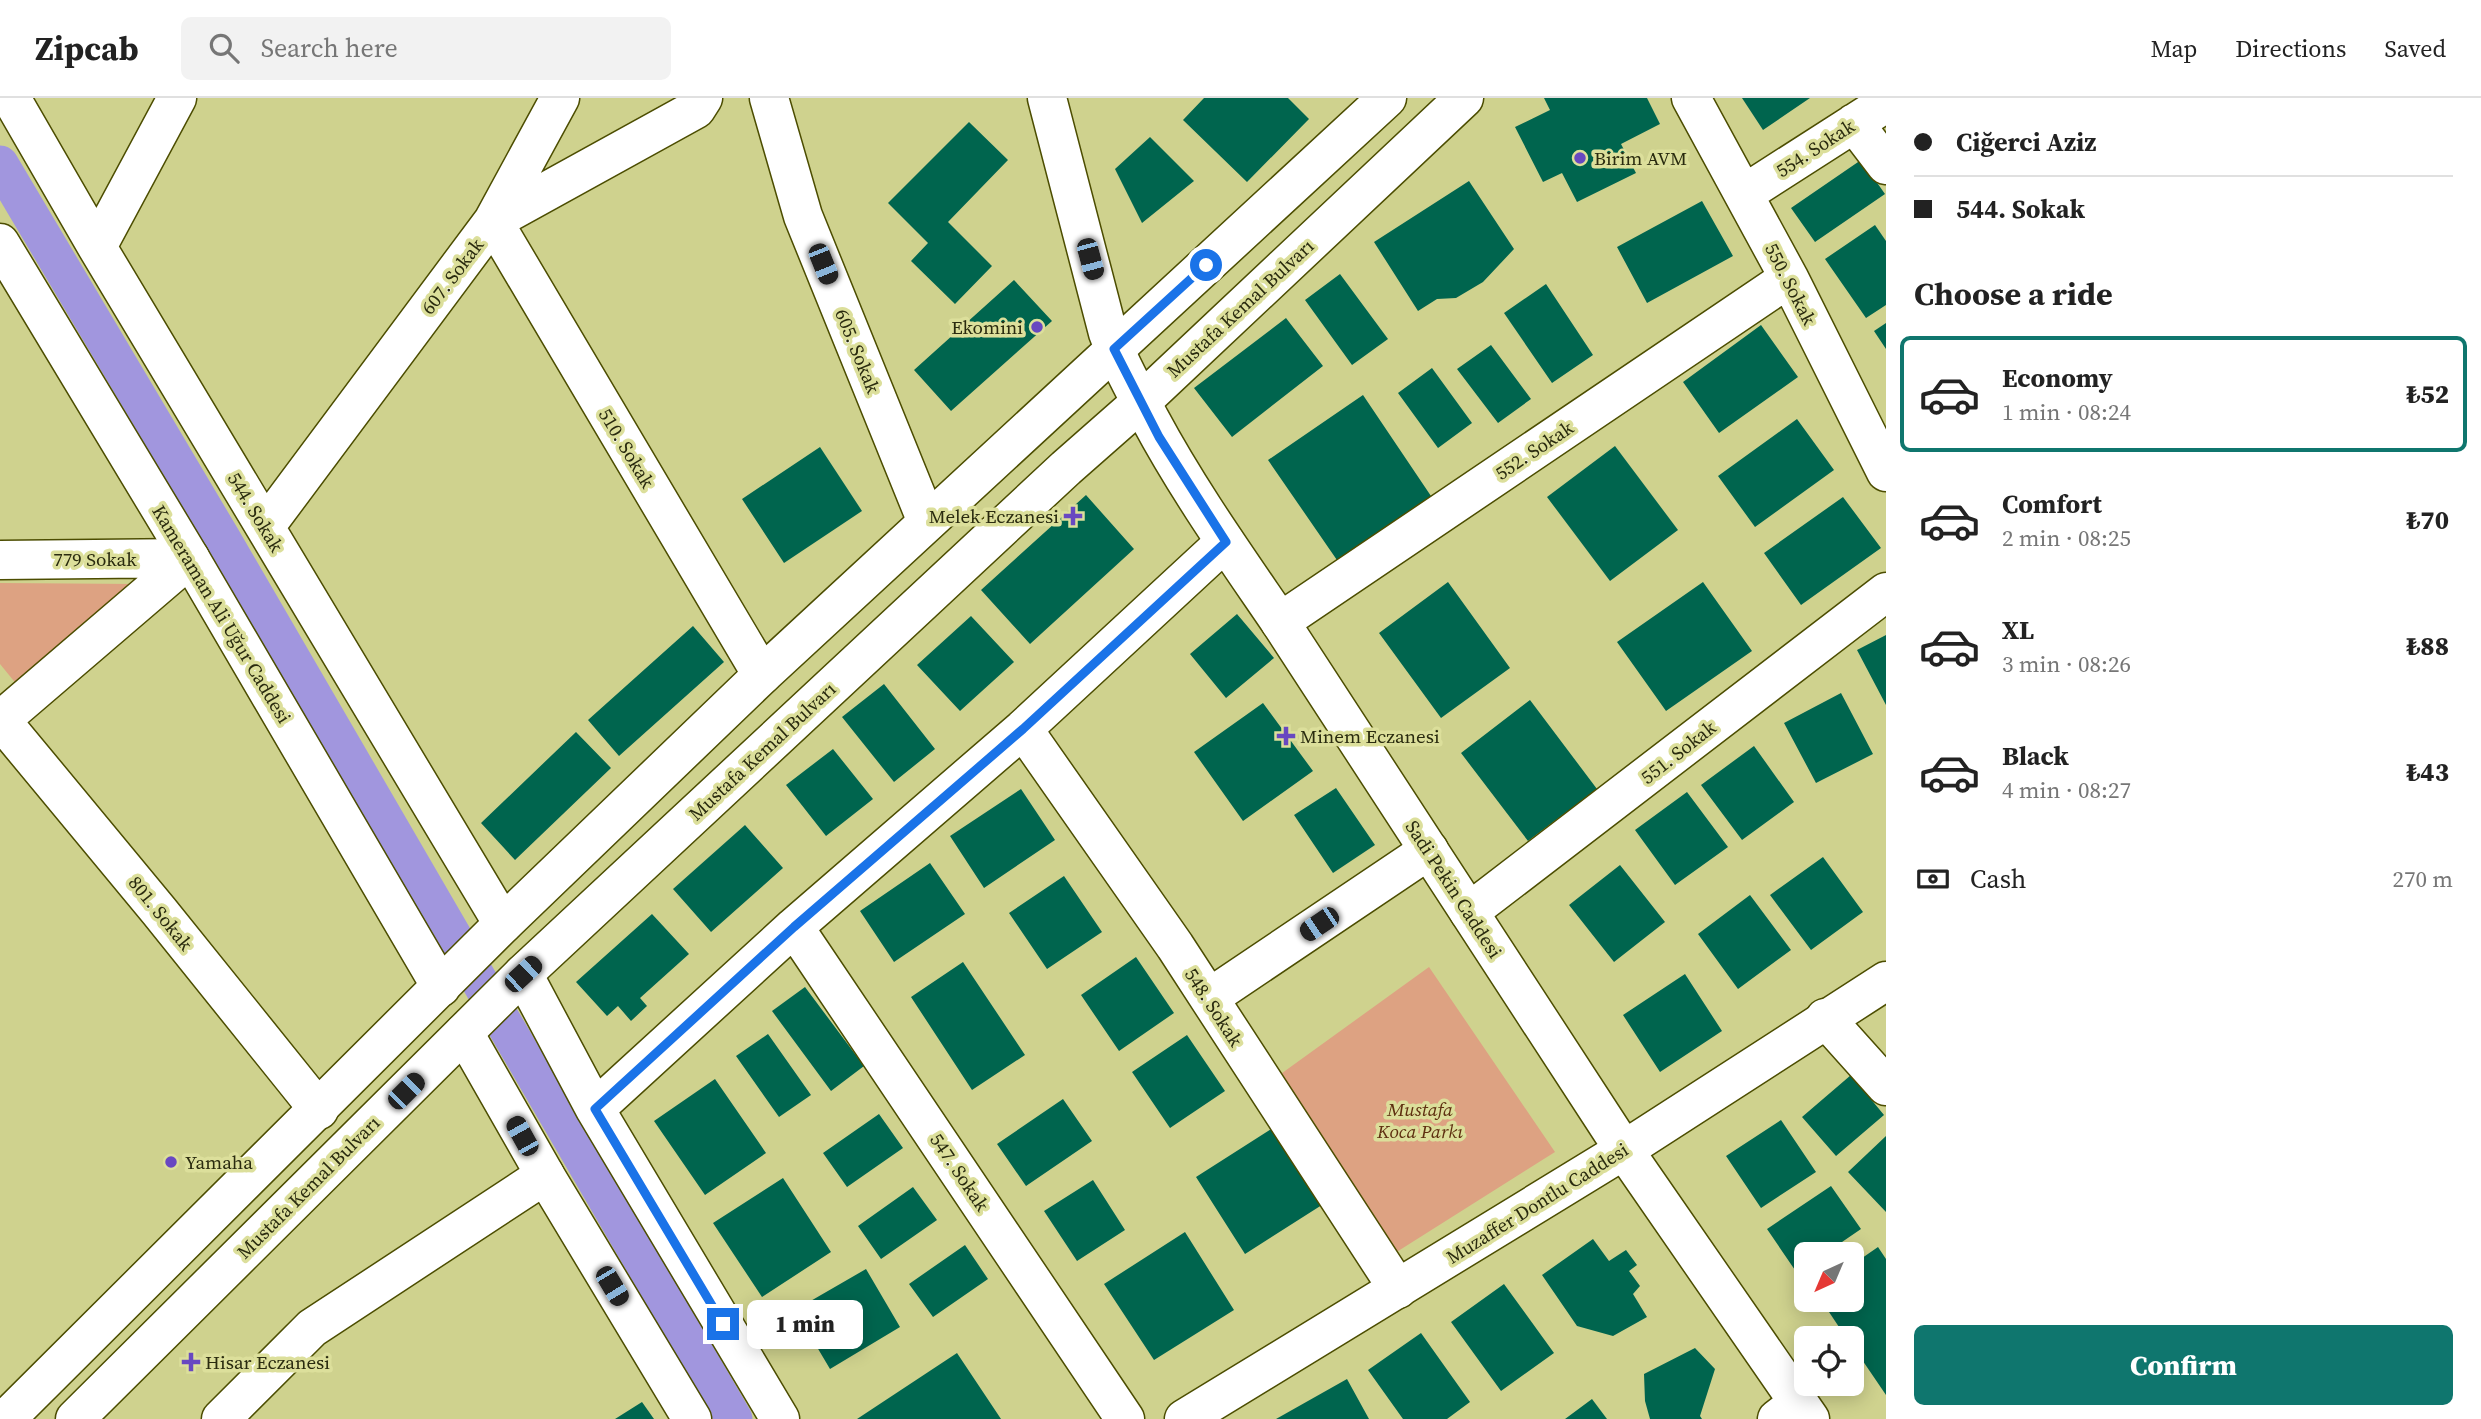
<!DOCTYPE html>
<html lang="en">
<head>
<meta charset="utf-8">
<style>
	:root { --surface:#fff; --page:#f2f2f2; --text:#222; --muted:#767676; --line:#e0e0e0; --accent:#0f766e }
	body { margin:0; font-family:"Source Serif 4",serif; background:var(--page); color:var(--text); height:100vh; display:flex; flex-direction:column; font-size:26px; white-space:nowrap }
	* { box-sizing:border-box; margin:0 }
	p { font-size:23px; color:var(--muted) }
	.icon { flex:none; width:38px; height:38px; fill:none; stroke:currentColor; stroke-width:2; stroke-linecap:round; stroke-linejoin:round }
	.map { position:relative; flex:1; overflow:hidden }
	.sheet { display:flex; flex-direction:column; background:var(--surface); width:595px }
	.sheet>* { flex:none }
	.guide { display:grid; align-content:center; height:154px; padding:0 28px; background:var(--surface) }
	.needle { width:46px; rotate:224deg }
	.buttons { position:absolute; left:1794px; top:1144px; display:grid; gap:14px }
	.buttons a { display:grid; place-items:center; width:70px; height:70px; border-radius:10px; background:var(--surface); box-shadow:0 4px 18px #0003; font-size:35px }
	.end { position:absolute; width:32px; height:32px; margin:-16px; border:9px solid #1a73e8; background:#fff; box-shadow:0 0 0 4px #fff }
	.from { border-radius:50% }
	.bubble { position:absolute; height:49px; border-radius:10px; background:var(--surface); box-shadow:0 4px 18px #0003; font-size:23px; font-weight:800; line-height:49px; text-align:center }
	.car { position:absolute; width:21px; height:42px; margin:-21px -10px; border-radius:9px; box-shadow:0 0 5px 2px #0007; background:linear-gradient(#222 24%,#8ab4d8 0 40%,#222 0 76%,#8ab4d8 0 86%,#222 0) }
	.guide b { display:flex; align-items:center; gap:24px; height:66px; font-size:26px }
	.guide b+b { border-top:2px solid var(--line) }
	.guide i { width:18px; height:18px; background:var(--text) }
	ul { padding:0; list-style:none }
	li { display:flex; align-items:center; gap:21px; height:116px; margin:0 14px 10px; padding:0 14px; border:4px solid transparent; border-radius:10px }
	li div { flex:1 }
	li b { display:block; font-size:26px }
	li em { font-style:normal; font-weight:800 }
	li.active { border-color:var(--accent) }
	li>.icon { width:63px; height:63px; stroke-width:1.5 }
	h2 { padding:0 28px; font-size:32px; line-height:84px }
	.pay { display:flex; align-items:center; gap:18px; height:77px; padding:0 28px; font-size:26px }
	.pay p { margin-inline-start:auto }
	.cta { display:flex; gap:14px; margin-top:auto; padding:14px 28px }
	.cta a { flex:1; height:80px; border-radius:10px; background:var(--accent); color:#fff; font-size:28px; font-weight:800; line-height:80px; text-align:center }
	header { display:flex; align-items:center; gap:42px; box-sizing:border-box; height:98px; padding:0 35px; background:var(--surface); border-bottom:2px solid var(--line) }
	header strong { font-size:33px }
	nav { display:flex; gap:38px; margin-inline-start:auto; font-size:24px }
	.search { width:490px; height:63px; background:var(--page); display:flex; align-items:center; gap:18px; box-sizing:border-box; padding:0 24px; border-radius:10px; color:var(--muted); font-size:26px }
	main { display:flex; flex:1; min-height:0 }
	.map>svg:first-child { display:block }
</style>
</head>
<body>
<header>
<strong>Zipcab</strong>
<div class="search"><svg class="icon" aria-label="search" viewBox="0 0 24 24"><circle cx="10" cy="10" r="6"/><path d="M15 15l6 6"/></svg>Search here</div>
<nav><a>Map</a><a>Directions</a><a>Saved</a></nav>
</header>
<main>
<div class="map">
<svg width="1886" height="1321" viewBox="0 0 1886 1321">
	<rect width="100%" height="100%" fill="#cfd28e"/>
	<path fill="#dda282" d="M0 485 136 486 18 588 0 566Z
		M1429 869 1555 1054 1395 1155 1278 978Z"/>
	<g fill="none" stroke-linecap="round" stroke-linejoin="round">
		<path stroke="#a196de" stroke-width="37" d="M0 66 223 442 734 1321"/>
	</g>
	<path fill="#00654e" d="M1204 0H1288L1309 21 1247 84 1183 22Z
		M1544 0H1647L1660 26 1621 46 1636 75 1577 104 1562 75 1543 84 1515 29 1550 12Z
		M1742 0H1810L1763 32Z
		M969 24 1008 62 948 124 992 168 955 206 911 163 928 145 888 105Z
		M1150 39 1194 83 1142 125 1115 71Z
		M1861 62 1885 96 1815 144 1791 110Z
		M1469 83 1514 151 1483 184 1456 200 1437 201 1418 213 1374 144Z
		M1702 103 1733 158 1647 205 1617 149Z
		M1875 127 1886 143V207L1866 220 1825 161Z
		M1340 176 1388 241 1352 267 1305 202Z
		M1014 182 1052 223 951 313 914 272Z
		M1546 186 1593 257 1552 285 1504 215Z
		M1286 220 1323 268 1232 339 1194 290Z
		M1886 225V251L1874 233Z
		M1761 227 1798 279 1719 335 1683 284Z
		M1491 247 1531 301 1498 325 1457 271Z
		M1432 270 1472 325 1438 350 1398 295Z
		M1363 297 1433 401 1339 465 1268 362Z
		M1797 321 1834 372 1755 429 1718 378Z
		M1615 348 1678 432 1610 483 1547 399Z
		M820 349 862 413 784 465 742 401Z
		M1086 397 1134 451 1030 546 981 492Z
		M1843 399 1881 450 1801 507 1764 455Z
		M1448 484 1510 570 1441 620 1379 535Z
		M1703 484 1752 553 1666 613 1617 544Z
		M1237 516 1274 560 1226 600 1190 556Z
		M971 518 1014 564 960 613 917 567Z
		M693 528 724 564 619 658 588 622Z
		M1886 537V607L1857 552Z
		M884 586 935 651 894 684 842 619Z
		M1841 595 1873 656 1816 685 1784 625Z
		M1530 602 1597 691 1528 743 1461 655Z
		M1263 605 1313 673 1243 723 1194 654Z
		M576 634 611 670 515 762 481 725Z
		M1754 648 1794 704 1742 742 1701 687Z
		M833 651 873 701 826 738 786 687Z
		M1336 690 1375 747 1333 775 1294 717Z
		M1021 691 1055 742 984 790 950 738Z
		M1687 694 1728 749 1675 787 1635 732Z
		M745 727 783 770 711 834 673 791Z
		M1823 759 1863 814 1811 852 1770 797Z
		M930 765 965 816 894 864 860 813Z
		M1620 767 1665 824 1614 864 1569 807Z
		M1064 778 1102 834 1047 871 1009 815Z
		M1750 797 1791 852 1738 891 1698 836Z
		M652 816 689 856 640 900 647 908 631 923 618 908 607 918 576 884Z
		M1136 859 1174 915 1119 953 1081 897Z
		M963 864 1025 957 972 992 911 899Z
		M1685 876 1722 933 1660 974 1623 917Z
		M805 889 864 968 831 993 772 913Z
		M768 936 811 997 779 1019 736 958Z
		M1187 937 1225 993 1170 1030 1132 974Z
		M1851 977 1884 1017 1836 1058 1802 1019Z
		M715 981 766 1055 705 1097 654 1023Z
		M1063 1001 1092 1043 1026 1088 997 1046Z
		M879 1016 903 1050 847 1089 823 1055Z
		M1781 1022 1816 1074 1761 1110 1726 1058Z
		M1276 1028 1325 1105 1245 1156 1196 1079Z
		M1886 1038V1114L1848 1074Z
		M783 1080 831 1154 762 1199 713 1125Z
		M1093 1082 1125 1132 1077 1163 1044 1113Z
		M1831 1088 1861 1131 1823 1157H1806V1169L1797 1175 1767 1131Z
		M913 1089 937 1122 881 1161 858 1128Z
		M1185 1134 1234 1212 1154 1262 1104 1186Z
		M1593 1141 1609 1163 1626 1152 1637 1167 1629 1173 1640 1188 1633 1196 1647 1219 1613 1238 1577 1228 1542 1177Z
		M965 1147 988 1181 933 1219 909 1186Z
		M1878 1149 1886 1161V1297L1852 1247V1241H1847L1821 1202H1852V1167Z
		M866 1171 900 1229 830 1271 795 1212Z
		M1504 1186 1554 1255 1501 1293 1451 1224Z
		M1421 1235 1470 1304 1447 1321H1403L1368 1272Z
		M1695 1250 1715 1271 1700 1318 1702 1321H1650L1645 1303 1644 1276Z
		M957 1255 1001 1321H857Z
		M1347 1281 1369 1321H1276Z
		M1592 1301 1607 1321H1565Z
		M642 1304 654 1321H615Z"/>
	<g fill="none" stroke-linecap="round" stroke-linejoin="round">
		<g stroke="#4c4d01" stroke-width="41">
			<path id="minor" d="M11 0 97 149 503 826
				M560 0 493 123 762 577
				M769 0 803 118 927 424
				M1691 0 1789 180 1886 374
				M1854 25 1886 67
				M1744 96 1886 5
				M97 149 177 0
				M265 429 493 123 696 11 703 0
				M0 462 190 460
				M1280 524 1789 180
				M0 621 159 813 319 1012
				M1 622 190 460
				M1023 631 1175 848 1398 1191
				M1469 814 1886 494
				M794 829 1125 1321
				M523 876 595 1011 780 1321
				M1209 900 1429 752
				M1825 920 1886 988
				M595 1011 794 829 1023 631 1225 444
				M221 1321 312 1230 545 1077
				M1777 1321 1799 1304"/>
		</g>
		<g stroke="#4c4d01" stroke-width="41">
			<path id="tertiary" d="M1047 0 1108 235C1119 265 1135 293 1150 321 1188 392 1235 458 1280 524L1624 1052 1810 1321
				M0 145 190 460 441 889
				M464 935 545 1077 692 1321
				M1184 1321 1624 1052 1886 883"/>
		</g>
		<g stroke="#4c4d01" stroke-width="41">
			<path id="secondary" d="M6 1321 503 826 762 577 1387 0
				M75 1321 523 876 1066 370 1141 304 1464 0"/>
		</g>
		<use href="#minor" stroke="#fff" stroke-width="38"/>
		<use href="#tertiary" stroke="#fff" stroke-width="38"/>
		<use href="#secondary" stroke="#fff" stroke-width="38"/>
	</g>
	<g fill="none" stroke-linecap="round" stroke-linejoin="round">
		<path stroke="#1a73e8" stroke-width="9" d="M723 1226 595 1011 794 829 1023 631 1226 444 1159 339 1114 251 1206 167"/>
	</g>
	<g fill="#6848c1" stroke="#dcdf9b" stroke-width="2.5">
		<circle cx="1580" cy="60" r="7"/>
		<circle cx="1037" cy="229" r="7"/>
		<path d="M1069.5 407.5h7v7h7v7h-7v7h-7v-7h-7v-7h7z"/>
		<path d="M1282.5 627.5h7v7h7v7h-7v7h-7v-7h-7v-7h7z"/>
		<circle cx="171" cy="1064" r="7"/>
		<path d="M187.5 1253.5h7v7h7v7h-7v7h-7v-7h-7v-7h7z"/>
	</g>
	<g text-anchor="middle" stroke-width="7" stroke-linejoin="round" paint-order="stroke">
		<g font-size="19" fill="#2a2b0f" stroke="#dcdf9b">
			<text transform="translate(1815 50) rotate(-33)" y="7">554. Sokak</text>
			<text transform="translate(452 178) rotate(-53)" y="7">607. Sokak</text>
			<text transform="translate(1791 186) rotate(63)" y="7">550. Sokak</text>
			<text transform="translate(1240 210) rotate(-43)" y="7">Mustafa Kemal Bulvarı</text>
			<text transform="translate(858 253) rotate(68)" y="7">605. Sokak</text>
			<text transform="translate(627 350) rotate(59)" y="7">510. Sokak</text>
			<text transform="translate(1534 352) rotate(-34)" y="7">552. Sokak</text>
			<text transform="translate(256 414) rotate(59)" y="7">544. Sokak</text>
			<text x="95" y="468">779 Sokak</text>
			<text transform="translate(222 516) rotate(59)" y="7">Kameraman Ali Uğur Caddesi</text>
			<text transform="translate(762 653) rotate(-43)" y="7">Mustafa Kemal Bulvarı</text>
			<text transform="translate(1678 654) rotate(-38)" y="7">551. Sokak</text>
			<text transform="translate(1454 791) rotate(57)" y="7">Sadi Pekin Caddesi</text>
			<text transform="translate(161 815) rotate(51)" y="7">801. Sokak</text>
			<text transform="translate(1214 909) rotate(57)" y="7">548. Sokak</text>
			<text transform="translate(960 1074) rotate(56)" y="7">547. Sokak</text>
			<text transform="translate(308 1089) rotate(-45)" y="7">Mustafa Kemal Bulvarı</text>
			<text transform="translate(1537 1105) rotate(-32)" y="7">Muzaffer Dontlu Caddesi</text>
		</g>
		<g font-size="19" fill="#2a2b0f" stroke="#dcdf9b" text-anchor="start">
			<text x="1594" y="67">Birim AVM</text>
			<text x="1023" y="236" text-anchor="end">Ekomini</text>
			<text x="1059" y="425" text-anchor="end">Melek Eczanesi</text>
			<text x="1300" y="645">Minem Eczanesi</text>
			<text x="185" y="1071">Yamaha</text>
			<text x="205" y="1271">Hisar Eczanesi</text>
		</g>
		<g font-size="19" font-style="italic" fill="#5e2f10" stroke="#dcdf9b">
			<text x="1420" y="1018">Mustafa<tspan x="1420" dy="22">Koca Parkı</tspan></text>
		</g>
	</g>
</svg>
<div class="buttons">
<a><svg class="needle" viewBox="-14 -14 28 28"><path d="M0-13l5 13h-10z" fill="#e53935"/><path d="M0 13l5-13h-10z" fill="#767676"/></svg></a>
<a><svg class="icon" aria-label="locate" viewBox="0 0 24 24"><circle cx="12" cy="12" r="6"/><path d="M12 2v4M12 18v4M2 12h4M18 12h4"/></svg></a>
</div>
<i class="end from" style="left:1206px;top:167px"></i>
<i class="end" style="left:723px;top:1226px"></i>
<div class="bubble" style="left:747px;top:1202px;width:116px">1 min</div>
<i class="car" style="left:1090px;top:161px;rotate:165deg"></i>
<i class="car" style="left:823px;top:166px;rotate:158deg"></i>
<i class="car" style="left:1319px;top:826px;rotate:236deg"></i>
<i class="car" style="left:523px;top:876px;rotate:47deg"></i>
<i class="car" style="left:406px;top:993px;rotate:45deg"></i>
<i class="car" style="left:522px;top:1038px;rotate:331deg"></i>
<i class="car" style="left:612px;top:1188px;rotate:149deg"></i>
</div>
<section class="sheet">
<div class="guide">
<b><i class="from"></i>Ciğerci Aziz</b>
<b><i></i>544. Sokak</b>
</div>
<h2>Choose a ride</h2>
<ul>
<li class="active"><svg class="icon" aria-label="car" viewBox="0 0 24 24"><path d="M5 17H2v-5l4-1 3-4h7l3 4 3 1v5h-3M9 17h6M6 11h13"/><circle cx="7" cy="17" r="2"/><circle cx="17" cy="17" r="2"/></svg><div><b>Economy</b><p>1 min · 08:24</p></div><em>₺52</em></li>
<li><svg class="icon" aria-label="car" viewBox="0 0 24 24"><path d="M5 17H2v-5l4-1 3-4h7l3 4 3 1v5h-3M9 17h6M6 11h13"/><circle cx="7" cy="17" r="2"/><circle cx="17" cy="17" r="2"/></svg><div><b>Comfort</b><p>2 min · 08:25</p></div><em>₺70</em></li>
<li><svg class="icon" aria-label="car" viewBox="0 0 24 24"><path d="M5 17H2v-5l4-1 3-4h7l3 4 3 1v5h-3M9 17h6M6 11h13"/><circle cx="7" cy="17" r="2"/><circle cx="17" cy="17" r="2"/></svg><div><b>XL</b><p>3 min · 08:26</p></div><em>₺88</em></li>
<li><svg class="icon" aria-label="car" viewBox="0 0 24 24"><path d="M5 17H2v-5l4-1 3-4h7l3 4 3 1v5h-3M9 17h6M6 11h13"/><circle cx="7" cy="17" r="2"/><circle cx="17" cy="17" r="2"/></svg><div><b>Black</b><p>4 min · 08:27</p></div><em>₺43</em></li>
</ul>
<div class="pay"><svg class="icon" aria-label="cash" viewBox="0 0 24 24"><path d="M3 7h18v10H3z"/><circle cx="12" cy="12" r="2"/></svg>Cash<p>270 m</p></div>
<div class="cta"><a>Confirm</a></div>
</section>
</main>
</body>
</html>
